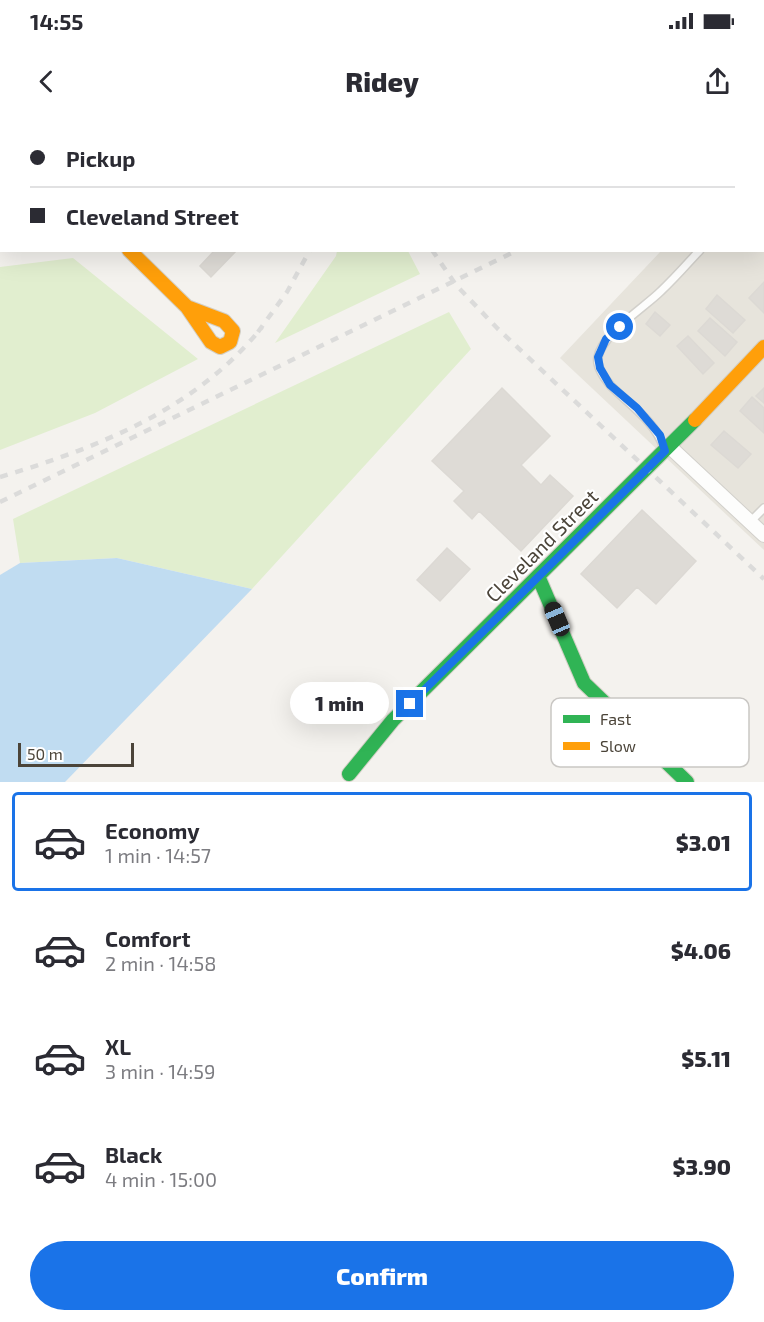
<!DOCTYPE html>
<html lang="en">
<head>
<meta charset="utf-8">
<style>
	:root { --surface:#fff; --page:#f7f7f7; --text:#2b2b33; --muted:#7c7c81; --line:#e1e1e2; --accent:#1a73e8 }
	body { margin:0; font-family:"Exo 2",sans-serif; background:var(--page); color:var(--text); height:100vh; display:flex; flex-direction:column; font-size:22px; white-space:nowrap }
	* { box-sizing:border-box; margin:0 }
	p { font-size:20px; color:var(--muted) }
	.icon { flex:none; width:33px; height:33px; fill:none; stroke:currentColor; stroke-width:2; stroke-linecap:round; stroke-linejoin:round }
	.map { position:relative; height:662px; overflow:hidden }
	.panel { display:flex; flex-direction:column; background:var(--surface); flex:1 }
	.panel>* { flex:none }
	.guide { position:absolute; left:0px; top:0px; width:765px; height:132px; box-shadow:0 6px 24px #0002; display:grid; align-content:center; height:132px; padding:0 30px; background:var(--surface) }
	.scale { position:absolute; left:18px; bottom:15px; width:116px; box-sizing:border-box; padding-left:6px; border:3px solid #4b4439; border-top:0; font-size:16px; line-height:21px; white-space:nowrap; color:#4b4439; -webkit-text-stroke:4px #fff; paint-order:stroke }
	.end { position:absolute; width:27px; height:27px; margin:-14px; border:8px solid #1a73e8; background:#fff; box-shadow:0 0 0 3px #fff }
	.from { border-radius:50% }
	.bubble { position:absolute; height:42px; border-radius:21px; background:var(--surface); box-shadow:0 6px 24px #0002; font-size:20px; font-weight:800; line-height:42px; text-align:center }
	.car { position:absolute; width:18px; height:36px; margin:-18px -9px; border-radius:8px; box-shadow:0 0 4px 2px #0007; background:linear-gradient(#222 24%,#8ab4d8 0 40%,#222 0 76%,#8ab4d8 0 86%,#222 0) }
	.guide b { display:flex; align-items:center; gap:21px; height:57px; font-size:22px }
	.guide b+b { border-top:2px solid var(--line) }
	.guide i { width:15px; height:15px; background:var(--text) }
	ul { padding:10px 0 0; list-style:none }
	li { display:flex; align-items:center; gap:18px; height:99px; margin:0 12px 9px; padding:0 18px; border:3px solid transparent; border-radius:6px }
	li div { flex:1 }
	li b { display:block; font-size:22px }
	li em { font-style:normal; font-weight:800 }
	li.active { border-color:var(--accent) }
	li>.icon { width:54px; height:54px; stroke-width:1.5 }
	.cta { display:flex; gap:12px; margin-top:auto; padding:12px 30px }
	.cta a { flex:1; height:69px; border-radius:36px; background:var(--accent); color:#fff; font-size:24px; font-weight:800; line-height:69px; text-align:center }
	.status { display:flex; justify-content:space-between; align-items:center; height:42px; padding:0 30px; background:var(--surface); direction:ltr }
	.status svg { height:16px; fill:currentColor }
	header { display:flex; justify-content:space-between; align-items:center; height:78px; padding:0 30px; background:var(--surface); font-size:27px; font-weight:800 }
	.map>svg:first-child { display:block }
</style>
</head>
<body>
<div class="status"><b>14:55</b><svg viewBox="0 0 49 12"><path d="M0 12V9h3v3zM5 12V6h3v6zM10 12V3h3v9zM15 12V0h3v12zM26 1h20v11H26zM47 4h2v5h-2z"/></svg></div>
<header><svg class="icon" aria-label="back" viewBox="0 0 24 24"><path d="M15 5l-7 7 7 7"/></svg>Ridey<svg class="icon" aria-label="share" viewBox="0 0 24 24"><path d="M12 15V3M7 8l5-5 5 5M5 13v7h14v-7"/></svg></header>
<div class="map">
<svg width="764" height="662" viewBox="0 0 764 662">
	<rect width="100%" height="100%" fill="#f4f2ee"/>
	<path fill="#e7e4dc" d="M764 24V430L560 238 661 131 764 130Z"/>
	<path fill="#e1eecf" d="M337 131H408L420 154 275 223 336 136Z
		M73 138 198 239 95 293 0 330V147Z
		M449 192 471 229 252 469 117 438 20 443 13 399Z"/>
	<path fill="#c0dcf1" d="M117 438 252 469 65 662H0V455L20 443Z"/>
	<path fill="#dedbd6" stroke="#dcd9d4" stroke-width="1.5" d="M215 130H237L211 157 200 146Z
		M764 162V193L749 178Z
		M717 175 745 200 733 213 706 189Z
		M655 192 670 205 660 216 646 204Z
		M710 198 737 222 725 236 698 211Z
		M688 216 714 243 703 254 677 226Z
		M502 268 550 316 521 345 541 365 550 355 573 376 521 431 479 391 472 399 454 381 464 371 432 341Z
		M764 268V283L756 276Z
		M752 277 764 288V313L740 291Z
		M724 311 751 334 738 348 711 325Z
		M642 390 696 441 656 484 637 467 617 488 581 454Z
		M447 428 470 449 440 481 417 460Z"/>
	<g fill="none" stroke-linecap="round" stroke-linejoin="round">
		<g stroke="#d2d0cb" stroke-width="10">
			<path id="lane" d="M681 2 683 0
				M664 328C655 301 631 286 611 266 605 259 596 246 598 237 602 214 645 187 661 171 675 158 687 144 700 130
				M750 402 764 388"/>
		</g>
		<g stroke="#d2d0cb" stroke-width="16">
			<path id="street" d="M648 0 649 2
				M77 2 78 0
				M528 2 529 0
				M0 8 2 9
				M0 84 2 82
				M764 109V110
				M670 327 764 415"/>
		</g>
		<g stroke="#d3cfc5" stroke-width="16">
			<path id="fast" d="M538 456 584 563 687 662
				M349 654 393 600 695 300"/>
		</g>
		<g stroke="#d3cfc5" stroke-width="16">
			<path id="slow" d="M129 130 187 187 211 222 220 227 230 222 233 211 224 201 187 187
				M695 300 764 227"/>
		</g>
		<use href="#lane" stroke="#fdfdfc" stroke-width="7"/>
		<use href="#street" stroke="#fdfdfc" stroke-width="14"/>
		<use href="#fast" stroke="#30b455" stroke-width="14"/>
		<use href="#slow" stroke="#ff9f0a" stroke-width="14"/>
		<path stroke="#dbdbda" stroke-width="4.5" stroke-dasharray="8 8" stroke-linecap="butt" d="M371 0 372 2
			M349 2V0
			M432 130 456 165 498 209 764 459
			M258 212 287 172 310 130
			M0 357C97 328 197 289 262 207
			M0 382 518 130"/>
	</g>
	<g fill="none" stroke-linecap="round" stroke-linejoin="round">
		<path stroke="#1a73e8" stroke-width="8" d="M410 584 665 331 660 315 637 288 610 265 600 248 598 237 606 219 620 207"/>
	</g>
	<g text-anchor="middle" stroke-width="4.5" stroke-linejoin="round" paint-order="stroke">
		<g font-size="20" fill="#4b4439" stroke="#fff">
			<text transform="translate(542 426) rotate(-45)" y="7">Cleveland Street</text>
		</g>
	</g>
	<rect x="551" y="578" width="198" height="69" rx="9" fill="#fff" stroke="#c9c7c4" stroke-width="1.5"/>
	<rect x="563" y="595" width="27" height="8" fill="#30b455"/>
	<rect x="563" y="622" width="27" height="8" fill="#ff9f0a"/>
	<g font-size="16" fill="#4b4439">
		<text x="600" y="605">Fast</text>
		<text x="600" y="632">Slow</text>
	</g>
</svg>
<div class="scale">50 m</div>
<i class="end from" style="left:620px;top:207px"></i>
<i class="end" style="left:410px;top:584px"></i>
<div class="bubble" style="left:290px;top:562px;width:99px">1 min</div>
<i class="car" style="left:557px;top:499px;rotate:337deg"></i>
<div class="guide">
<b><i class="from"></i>Pickup</b>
<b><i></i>Cleveland Street</b>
</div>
</div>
<section class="panel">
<ul>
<li class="active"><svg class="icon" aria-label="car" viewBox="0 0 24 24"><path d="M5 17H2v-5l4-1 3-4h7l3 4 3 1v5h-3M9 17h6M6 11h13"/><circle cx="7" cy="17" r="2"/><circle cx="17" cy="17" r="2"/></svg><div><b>Economy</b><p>1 min · 14:57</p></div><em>$3.01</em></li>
<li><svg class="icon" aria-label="car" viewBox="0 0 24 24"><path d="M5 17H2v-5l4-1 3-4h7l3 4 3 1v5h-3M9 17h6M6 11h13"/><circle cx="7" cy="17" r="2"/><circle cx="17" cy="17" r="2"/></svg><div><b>Comfort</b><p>2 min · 14:58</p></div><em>$4.06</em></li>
<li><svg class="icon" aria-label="car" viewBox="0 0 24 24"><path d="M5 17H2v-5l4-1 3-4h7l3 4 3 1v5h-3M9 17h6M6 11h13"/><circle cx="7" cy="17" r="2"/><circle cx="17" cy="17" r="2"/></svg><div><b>XL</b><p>3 min · 14:59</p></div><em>$5.11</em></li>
<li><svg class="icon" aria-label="car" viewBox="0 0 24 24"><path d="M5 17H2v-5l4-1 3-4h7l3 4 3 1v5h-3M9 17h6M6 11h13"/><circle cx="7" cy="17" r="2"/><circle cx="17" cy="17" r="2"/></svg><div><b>Black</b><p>4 min · 15:00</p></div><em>$3.90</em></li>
</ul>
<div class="cta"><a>Confirm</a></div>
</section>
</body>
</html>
